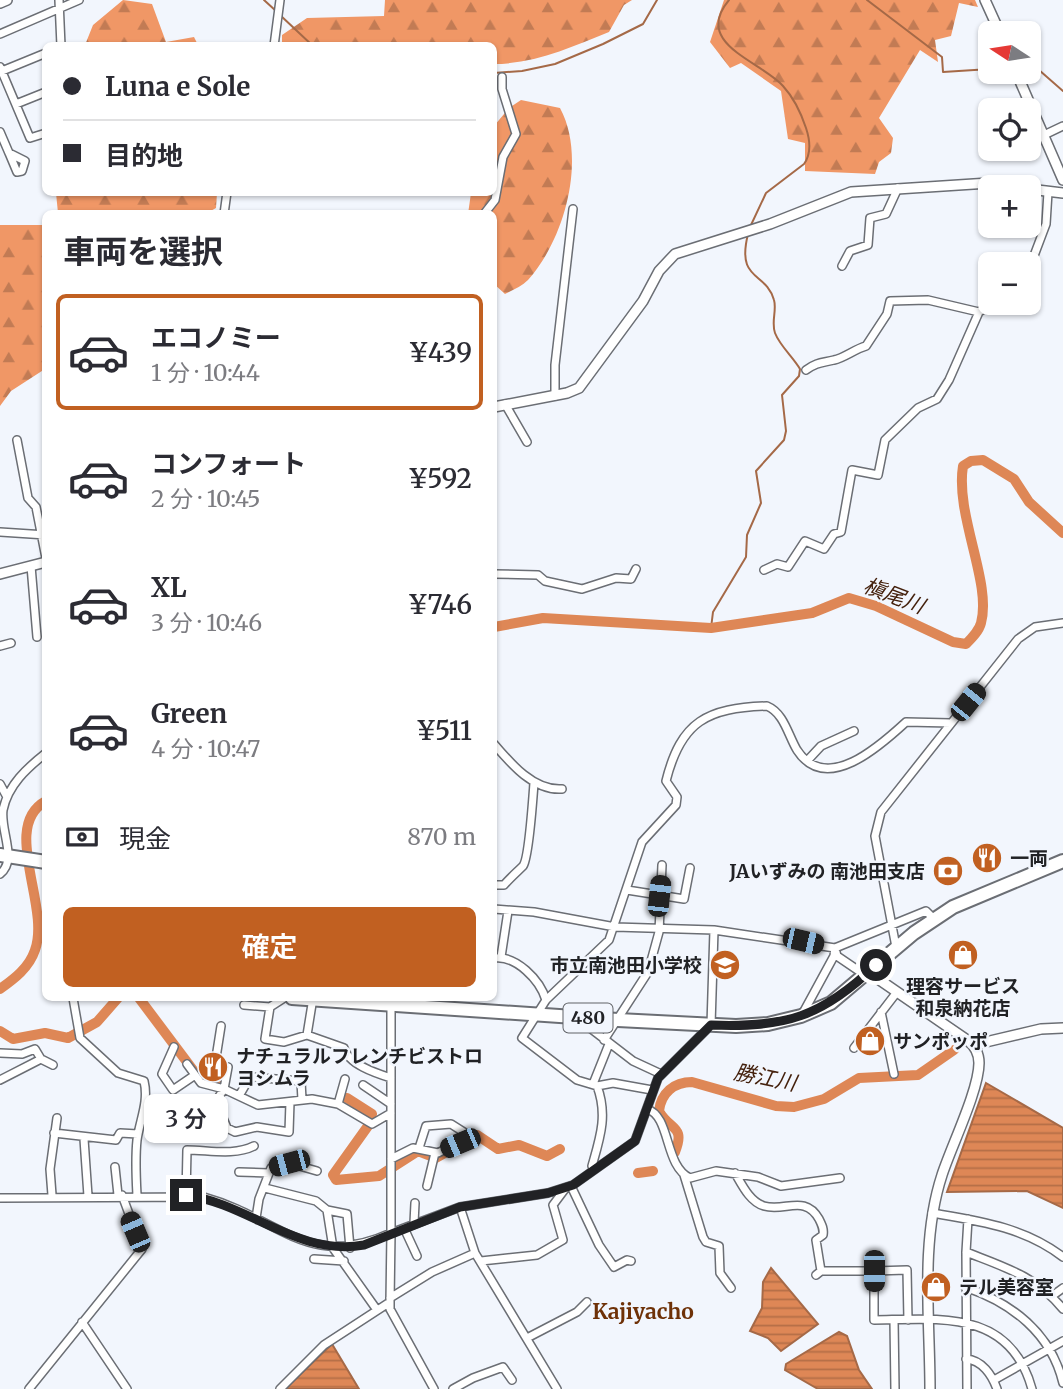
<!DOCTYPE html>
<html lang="ja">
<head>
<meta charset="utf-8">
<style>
	:root { --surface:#fff; --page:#f7f7f7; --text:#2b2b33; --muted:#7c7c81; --line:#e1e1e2; --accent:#c16021 }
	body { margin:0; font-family:Merriweather,"Noto Sans JP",serif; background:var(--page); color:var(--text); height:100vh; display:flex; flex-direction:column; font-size:26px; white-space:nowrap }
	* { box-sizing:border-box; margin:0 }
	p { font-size:23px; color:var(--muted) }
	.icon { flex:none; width:38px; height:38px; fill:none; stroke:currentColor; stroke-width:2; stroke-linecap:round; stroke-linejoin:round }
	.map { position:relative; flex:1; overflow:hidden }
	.panel { position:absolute; left:42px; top:210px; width:455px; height:791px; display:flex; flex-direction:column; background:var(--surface); border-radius:10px; box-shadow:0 2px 5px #0004 }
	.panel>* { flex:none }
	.top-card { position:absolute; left:42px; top:42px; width:455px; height:154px; border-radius:10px; box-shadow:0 2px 5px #0004; display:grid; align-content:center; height:154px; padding:0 21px; background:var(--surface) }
	.needle { width:46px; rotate:282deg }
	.tools { position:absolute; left:978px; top:21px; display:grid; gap:14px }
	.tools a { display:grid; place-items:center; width:63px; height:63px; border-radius:10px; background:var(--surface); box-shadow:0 2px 5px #0004; font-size:35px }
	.end { position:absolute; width:32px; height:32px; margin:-16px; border:9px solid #212225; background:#fff; box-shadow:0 0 0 4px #fff }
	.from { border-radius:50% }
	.bubble { position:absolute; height:49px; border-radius:10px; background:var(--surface); box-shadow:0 2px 5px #0004; font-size:23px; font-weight:600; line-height:49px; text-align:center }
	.car { position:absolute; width:21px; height:42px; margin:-21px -10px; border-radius:9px; box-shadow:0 0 5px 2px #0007; background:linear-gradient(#222 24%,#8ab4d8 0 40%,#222 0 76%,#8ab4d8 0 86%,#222 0) }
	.top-card b { display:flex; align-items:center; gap:24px; height:66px; font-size:26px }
	.top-card b+b { border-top:2px solid var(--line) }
	.top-card i { width:18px; height:18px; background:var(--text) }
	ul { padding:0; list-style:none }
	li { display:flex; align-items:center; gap:21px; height:116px; margin:0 14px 10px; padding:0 7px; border:4px solid transparent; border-radius:10px }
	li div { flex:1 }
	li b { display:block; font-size:26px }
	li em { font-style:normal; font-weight:600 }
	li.on { border-color:var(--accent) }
	li>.icon { width:63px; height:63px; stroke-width:1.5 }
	h2 { padding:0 21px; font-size:32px; line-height:84px }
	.pay { display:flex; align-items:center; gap:18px; height:77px; padding:0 21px; font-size:26px }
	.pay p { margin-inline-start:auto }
	.cta { display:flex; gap:14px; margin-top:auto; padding:14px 21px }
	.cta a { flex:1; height:80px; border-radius:10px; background:var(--accent); color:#fff; font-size:28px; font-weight:600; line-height:80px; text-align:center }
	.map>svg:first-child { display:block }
</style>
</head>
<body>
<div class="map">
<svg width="1063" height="1389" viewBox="0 0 1063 1389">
	<defs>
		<pattern id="forest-firs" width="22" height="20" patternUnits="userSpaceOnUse" patternTransform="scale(1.75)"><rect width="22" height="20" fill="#f09766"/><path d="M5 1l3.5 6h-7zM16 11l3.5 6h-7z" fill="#c27b54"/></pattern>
		<pattern id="water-rules" width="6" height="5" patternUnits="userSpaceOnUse" patternTransform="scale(1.75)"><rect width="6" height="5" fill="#de8756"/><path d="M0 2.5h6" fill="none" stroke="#b46e47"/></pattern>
	</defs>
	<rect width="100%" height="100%" fill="#f2f6fd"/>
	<path fill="url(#forest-firs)" d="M123 0 152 4 166 42 194 37 198 45H85L93 25Z
		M385 0H632L624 5 609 32C572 47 534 64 494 64V46L282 45V35L307 18 384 16Z
		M724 0H975L978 7 959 3 951 36 935 40 938 62 920 50 879 118 893 138 891 153 879 162 875 174 805 171V143L788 139 781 91 741 63 730 68 710 42Z
		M521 100 560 108C587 158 565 239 528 280 522 286 513 290 505 294L494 284V214H468L471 193 494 192V126L509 108Z
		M56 193H217L216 208 207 213H196L194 210 184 214 58 213Z
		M0 225H46L45 369 11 391 0 406Z"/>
	<path fill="url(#water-rules)" stroke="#a56947" stroke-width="2" d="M986 1083 1063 1128V1208L1027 1191 947 1192Z
		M771 1268 818 1324 781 1351 768 1338 750 1331 762 1308 763 1282Z
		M839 1332 847 1336 859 1370 872 1389H818L785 1370 786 1364Z
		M332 1344 359 1389H285Z"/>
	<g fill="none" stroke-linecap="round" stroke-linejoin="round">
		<path stroke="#a56947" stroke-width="2" d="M264 0 276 11
			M729 0C692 44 761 61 783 86 794 98 801 113 806 128 810 140 812 153 804 164L766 193 751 225
			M867 0 942 57 943 72 990 69
			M280 15 313 46
			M1029 68 1039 70 1063 91
			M494 73 522 71 555 64 603 44 643 24 657 0
			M711 628 713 612 746 557 747 535 761 503 756 471 784 440 786 431 782 395 799 376 800 369C793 357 780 346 775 333 771 322 777 310 774 300 766 271 736 282 748 234"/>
		<path stroke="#de8756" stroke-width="10" d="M494 627 543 618 711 628 812 613 849 598 876 606 953 642 966 644C972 638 979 631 981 623 992 583 955 515 963 466L971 461 983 460 1014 479 1029 502 1063 533
			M0 989C14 979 29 968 35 950 51 906 0 826 46 801
			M139 998 199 1078 222 1083
			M0 1031 13 1039 45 1033 68 1038 97 1022 118 998
			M347 1098 372 1114
			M368 1126 333 1175 336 1180 379 1176 418 1151 436 1158 477 1135 498 1149 519 1145 547 1156 560 1149
			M675 1152C686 1125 669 1130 659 1111 661 1093 674 1082 692 1082L776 1106 794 1107 824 1099 859 1078 918 1075 954 1050
			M638 1173 653 1171"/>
		<g stroke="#6b6e74" stroke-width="10">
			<path id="minor" d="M59 0 61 46
				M0 34 79 0
				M274 46 280 0
				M0 67 30 138 46 133
				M2 71 46 53
				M16 104 46 92
				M0 132 9 153 25 161 22 171 17 172 9 153
				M1044 135 1063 126
				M224 214 227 192
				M484 214 495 200 503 157 516 134 502 89V77
				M842 266 850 251 868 245 870 218 886 214 898 188
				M1029 269 1046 224 1048 192
				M806 370C817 362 822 363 834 360 844 358 855 349 866 346L887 314 890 301 928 300 979 312
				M555 396V365L573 209
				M505 404 527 442
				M17 440 28 498 36 507 46 558
				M0 532 46 535
				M31 566 37 637
				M764 570 777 564 788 567 805 541 824 549 834 534 841 532 852 470 878 475 885 440 918 408 937 399 949 380 979 312 993 303
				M494 574 538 575 545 581 582 589 616 578 631 579 636 569
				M0 646 11 643
				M494 744C511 764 534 791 562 789
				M807 761 821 746 854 731
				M0 784 7 797
				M0 874C18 860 0 831 3 810 8 785 27 768 46 753
				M494 885H504C510 878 518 871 523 866 529 858 533 796 534 783
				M627 890 684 899 690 868
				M494 909 534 912 615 927 714 930 835 948 926 911 934 919
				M896 947 875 836 881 812 1018 639 1035 627 1063 623
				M836 952 837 956 862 973 868 972
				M501 957 508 911
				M494 958C516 955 540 980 546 1000
				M73 998 80 1038 118 1073 144 1081C149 1102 140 1119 137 1140 135 1159 136 1176 137 1195
				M244 1005 270 1007 284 998
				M270 1007 265 1039 284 1042 307 1035 344 1048C348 1064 375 1073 391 1078
				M881 1012 894 1074
				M803 1013 834 956 835 948
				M577 1018 633 1061 661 1074
				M221 1026 215 1064 228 1067 224 1089 216 1101 227 1128 235 1132 257 1127 289 1132 290 1102
				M307 1035 313 998
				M604 1040 648 972 659 932 662 865
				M174 1047 162 1074 173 1090 195 1075
				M854 1048 897 992
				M0 1053 22 1054 35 1049 41 1059 53 1065
				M187 1064 201 1083 224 1089 258 1105 312 1099 338 1104 372 1124 391 1113
				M0 1080 41 1059
				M593 1084 609 1044
				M363 1085 391 1104
				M652 1090 613 1083 597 1086 577 1080 522 1038 546 1000 609 940 642 842 676 805 677 797 666 781C681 721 707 708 767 706 784 713 788 735 797 750 826 795 880 746 906 722L951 723
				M239 1096 250 1077 301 1081 302 1100
				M338 1104 345 1079
				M647 1109C671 1116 664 1166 690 1178L716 1171 758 1177 781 1186 840 1178
				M54 1133 116 1140 120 1133 138 1134
				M84 1139 88 1196
				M391 1159 413 1148 438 1153 470 1136 451 1124 426 1126 419 1148
				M115 1167 118 1195
				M594 1170 592 1166C600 1138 608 1115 597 1086
				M239 1172 269 1173
				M735 1173C742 1185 750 1202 764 1206 785 1212 805 1194 819 1219 822 1225 824 1229 823 1235L816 1240 821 1271
				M684 1175 703 1237 706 1242 719 1246 720 1273 731 1288
				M427 1186 435 1153
				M571 1186 599 1245 614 1267 627 1260 631 1261
				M265 1188 316 1201 327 1210 347 1214 350 1248
				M52 1195 50 1169 57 1118
				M186 1195 187 1150C209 1150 234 1156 254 1146
				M0 1198 204 1197C279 1218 308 1271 391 1233V998
				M460 1207 475 1253 557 1389
				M327 1210 333 1248 377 1310
				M932 1213C979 1221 1024 1227 1063 1257
				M256 1218 259 1199 271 1168 289 1163 317 1171
				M414 1223 415 1203
				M404 1228 417 1256
				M966 1252C1004 1267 1036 1276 1063 1309
				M314 1259 344 1261
				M481 1261 537 1255 563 1240 553 1205 565 1189
				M816 1275 821 1271H874
				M965 1287C1012 1303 1051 1333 1063 1383
				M1052 1296 1063 1288
				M390 1298 432 1272 475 1253
				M390 1302V1309L434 1389
				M894 1320 895 1389
				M908 1320 907 1270 874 1271V1320C940 1319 1010 1309 1032 1389
				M82 1322 127 1389
				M527 1338 577 1312 587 1302
				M966 1359C982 1360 992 1375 997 1389
				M994 1380 1063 1341
				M29 1389 142 1249 122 1195
				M280 1389 324 1345 390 1302 391 1233 460 1207 548 1193 573 1185 635 1141 658 1078 711 1025 714 930
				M453 1389 473 1378 503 1367 512 1380
				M967 1389 966 1252 968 1219"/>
		</g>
		<g stroke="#6b6e74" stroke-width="12">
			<path id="tertiary" d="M985 0 1000 33
				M0 3 7 0
				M1016 72 1063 180
				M1029 189 1063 193
				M494 407 567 393 579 388 643 301 659 271 675 254 770 224 851 192 989 183 1016 187
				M0 574 46 562
				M868 972 967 1040C975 1046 979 1054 979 1063 979 1090 951 1147 942 1175 920 1242 930 1319 930 1389
				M973 1045 1041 1029 1063 1028"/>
		</g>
		<g stroke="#6b6e74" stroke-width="16">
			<path id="trunk" d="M0 855 46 862
				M292 998 618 1020 736 1026 768 1024 801 1016 831 1003 914 933 953 907 1063 861"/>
		</g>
		<use href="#minor" stroke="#fff" stroke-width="7"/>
		<use href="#tertiary" stroke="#fff" stroke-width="9"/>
		<use href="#trunk" stroke="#fff" stroke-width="12"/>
	</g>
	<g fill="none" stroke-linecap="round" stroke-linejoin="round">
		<path stroke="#212225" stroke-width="9" d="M186 1195C249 1204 299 1257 364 1245L460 1207 548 1193 573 1185 635 1141 658 1078 711 1025C785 1028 822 1017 876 965"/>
	</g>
	<defs>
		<g id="restaurant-disc" transform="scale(1.575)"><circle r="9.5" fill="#c16021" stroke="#f2f6fd"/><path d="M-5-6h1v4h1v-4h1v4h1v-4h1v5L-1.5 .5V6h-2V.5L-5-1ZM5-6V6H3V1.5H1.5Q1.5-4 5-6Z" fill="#fff"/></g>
		<g id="bank-disc" transform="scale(1.575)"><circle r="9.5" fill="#c16021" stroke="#f2f6fd"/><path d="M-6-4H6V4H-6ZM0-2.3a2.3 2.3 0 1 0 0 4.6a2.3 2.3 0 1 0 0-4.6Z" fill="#fff"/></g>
		<g id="shop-disc" transform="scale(1.575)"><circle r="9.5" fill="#c16021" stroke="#f2f6fd"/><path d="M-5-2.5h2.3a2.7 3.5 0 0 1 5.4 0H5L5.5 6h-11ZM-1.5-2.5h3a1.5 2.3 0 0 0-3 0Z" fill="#fff"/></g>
		<g id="school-disc" transform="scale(1.575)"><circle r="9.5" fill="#c16021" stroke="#f2f6fd"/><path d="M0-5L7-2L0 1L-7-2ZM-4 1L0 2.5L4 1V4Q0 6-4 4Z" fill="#fff"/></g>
	</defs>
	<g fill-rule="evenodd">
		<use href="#restaurant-disc" x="987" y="858"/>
		<use href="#bank-disc" x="948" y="871"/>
		<use href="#shop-disc" x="963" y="955"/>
		<use href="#school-disc" x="725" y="965"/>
		<use href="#shop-disc" x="870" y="1041"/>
		<use href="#restaurant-disc" x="213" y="1067"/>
		<use href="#shop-disc" x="936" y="1287"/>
	</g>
	<g text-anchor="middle" stroke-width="5" stroke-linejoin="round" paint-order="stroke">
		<rect fill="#f2f6fd" stroke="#606266" stroke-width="2" x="563.5" y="1003.5" width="49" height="29" rx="5"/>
		<g font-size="18" font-weight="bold" fill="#212225">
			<text x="588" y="1024">480</text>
		</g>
		<g font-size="19" font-weight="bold" fill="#212225" stroke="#f2f6fd" text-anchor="start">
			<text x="1010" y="865">一両</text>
			<text x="925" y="878" text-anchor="end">JAいずみの 南池田支店</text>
			<text x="702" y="972" text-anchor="end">市立南池田小学校</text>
			<text x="963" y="993" text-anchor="middle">理容サービス<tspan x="963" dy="22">和泉納花店</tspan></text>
			<text x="893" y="1048">サンポッポ</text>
			<text x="236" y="1063">ナチュラルフレンチビストロ<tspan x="236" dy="22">ヨシムラ</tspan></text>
			<text x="959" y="1294">テル美容室</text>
		</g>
		<g font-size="21" font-style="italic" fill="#44210d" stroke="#f2f6fd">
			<text transform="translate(894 596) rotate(21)" y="7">槇尾川</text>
			<text transform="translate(765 1078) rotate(11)" y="7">勝江川</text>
		</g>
		<g font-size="21" font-weight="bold" fill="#6e3107" stroke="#f2f6fd">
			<text x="643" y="1319">Kajiyacho</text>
		</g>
	</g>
</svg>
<div class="tools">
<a><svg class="needle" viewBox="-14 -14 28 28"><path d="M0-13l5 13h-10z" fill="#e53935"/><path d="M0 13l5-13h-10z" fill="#7c7c81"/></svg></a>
<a><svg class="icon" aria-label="locate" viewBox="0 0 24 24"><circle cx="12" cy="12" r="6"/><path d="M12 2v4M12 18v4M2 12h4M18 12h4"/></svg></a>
<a>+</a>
<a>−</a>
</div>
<i class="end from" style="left:876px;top:965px"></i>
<i class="end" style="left:186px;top:1195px"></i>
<div class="bubble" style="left:144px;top:1094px;width:84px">3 分</div>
<i class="car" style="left:968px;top:702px;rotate:39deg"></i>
<i class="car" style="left:659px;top:896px;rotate:6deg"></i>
<i class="car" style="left:803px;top:941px;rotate:103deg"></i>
<i class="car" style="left:460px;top:1143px;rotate:247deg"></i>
<i class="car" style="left:289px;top:1163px;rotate:255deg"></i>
<i class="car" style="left:135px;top:1232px;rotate:337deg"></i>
<i class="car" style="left:874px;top:1271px;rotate:180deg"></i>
<div class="top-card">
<b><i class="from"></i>Luna e Sole</b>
<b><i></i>目的地</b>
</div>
<section class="panel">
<h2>車両を選択</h2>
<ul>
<li class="on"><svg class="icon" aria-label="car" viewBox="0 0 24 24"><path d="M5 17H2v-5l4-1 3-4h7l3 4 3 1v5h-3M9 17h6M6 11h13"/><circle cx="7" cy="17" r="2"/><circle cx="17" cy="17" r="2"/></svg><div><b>エコノミー</b><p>1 分 · 10:44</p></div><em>¥439</em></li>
<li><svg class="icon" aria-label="car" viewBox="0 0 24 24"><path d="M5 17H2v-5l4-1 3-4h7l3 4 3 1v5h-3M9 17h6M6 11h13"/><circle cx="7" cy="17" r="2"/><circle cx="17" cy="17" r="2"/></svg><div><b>コンフォート</b><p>2 分 · 10:45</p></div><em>¥592</em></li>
<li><svg class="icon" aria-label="car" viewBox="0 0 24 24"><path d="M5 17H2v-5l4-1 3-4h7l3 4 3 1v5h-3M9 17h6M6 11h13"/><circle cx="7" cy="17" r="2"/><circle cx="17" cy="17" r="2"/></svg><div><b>XL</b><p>3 分 · 10:46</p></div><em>¥746</em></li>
<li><svg class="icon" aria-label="car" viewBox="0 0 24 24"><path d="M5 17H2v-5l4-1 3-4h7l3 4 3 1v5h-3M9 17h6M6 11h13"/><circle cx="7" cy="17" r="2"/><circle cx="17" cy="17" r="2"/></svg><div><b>Green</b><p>4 分 · 10:47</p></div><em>¥511</em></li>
</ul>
<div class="pay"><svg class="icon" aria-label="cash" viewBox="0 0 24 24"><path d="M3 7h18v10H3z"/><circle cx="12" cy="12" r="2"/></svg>現金<p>870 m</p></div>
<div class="cta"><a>確定</a></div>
</section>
</div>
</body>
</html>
